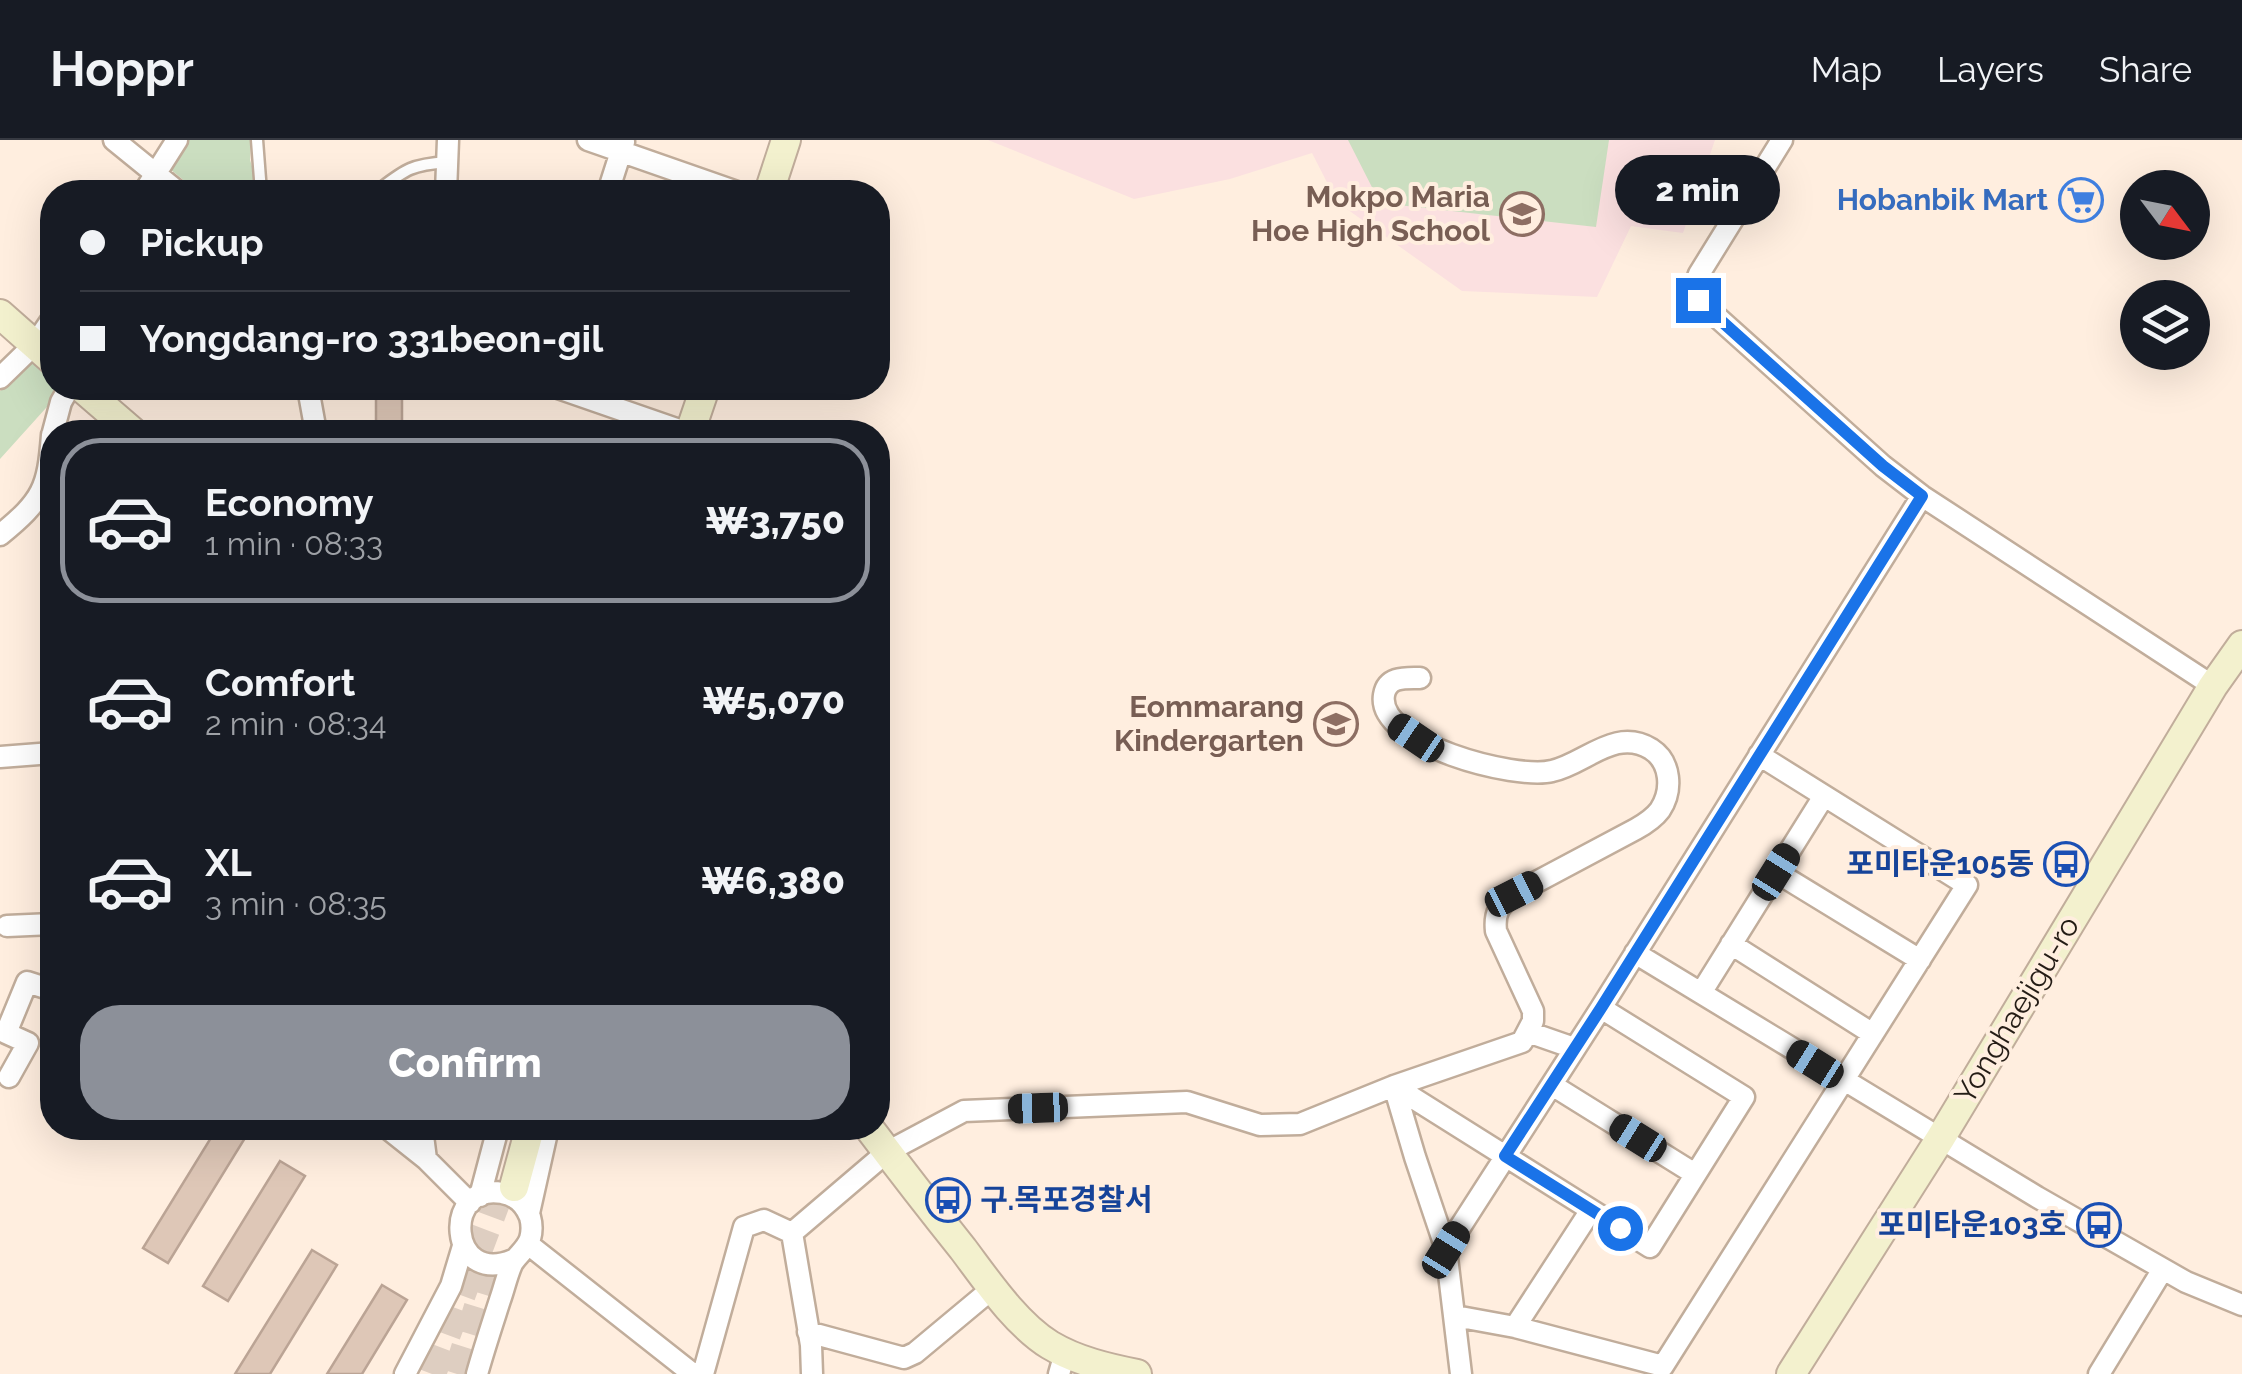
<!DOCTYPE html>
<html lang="en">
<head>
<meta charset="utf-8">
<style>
	:root { --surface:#171b24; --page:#20242c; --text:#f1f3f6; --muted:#9ea1a6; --line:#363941; --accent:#8c9099 }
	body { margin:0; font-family:Raleway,"Noto Sans KR",sans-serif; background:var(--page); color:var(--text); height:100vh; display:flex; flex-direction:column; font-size:38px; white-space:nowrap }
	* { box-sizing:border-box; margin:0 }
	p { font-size:32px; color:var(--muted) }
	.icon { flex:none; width:55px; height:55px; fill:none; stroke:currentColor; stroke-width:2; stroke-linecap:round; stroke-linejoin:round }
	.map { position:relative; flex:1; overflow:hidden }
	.drawer { position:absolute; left:40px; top:280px; width:850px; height:720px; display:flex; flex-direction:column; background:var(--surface); border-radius:40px; box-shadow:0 10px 40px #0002 }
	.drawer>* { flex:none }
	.hud { position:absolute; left:40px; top:40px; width:850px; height:220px; border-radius:40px; box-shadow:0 10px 40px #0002; display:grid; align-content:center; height:220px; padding:0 40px; background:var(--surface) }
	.needle { width:65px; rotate:122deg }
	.tools { position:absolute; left:2120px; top:30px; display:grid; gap:20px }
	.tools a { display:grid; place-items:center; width:90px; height:90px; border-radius:50%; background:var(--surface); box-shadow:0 10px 40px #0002; font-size:50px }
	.end { position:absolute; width:45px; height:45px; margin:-22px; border:12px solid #1a73e8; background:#fff; box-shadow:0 0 0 5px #fff }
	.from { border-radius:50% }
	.bubble { position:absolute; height:70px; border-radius:35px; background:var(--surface); box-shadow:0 10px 40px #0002; font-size:32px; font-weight:800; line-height:70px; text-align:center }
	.car { position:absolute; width:30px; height:60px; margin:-30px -15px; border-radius:12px; box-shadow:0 0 8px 2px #0007; background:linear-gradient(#222 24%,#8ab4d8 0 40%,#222 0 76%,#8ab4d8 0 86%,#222 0) }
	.hud b { display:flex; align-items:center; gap:35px; height:95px; font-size:38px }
	.hud b+b { border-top:2px solid var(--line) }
	.hud i { width:25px; height:25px; background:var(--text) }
	ul { padding:18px 0 0; list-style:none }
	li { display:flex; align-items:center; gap:30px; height:165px; margin:0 20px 15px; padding:0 20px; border:5px solid transparent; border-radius:40px }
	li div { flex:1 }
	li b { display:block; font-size:38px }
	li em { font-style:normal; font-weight:800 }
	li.on { border-color:var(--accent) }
	li>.icon { width:90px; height:90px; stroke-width:1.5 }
	.cta { display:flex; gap:20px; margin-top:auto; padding:20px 40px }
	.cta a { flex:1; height:115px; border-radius:40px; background:var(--accent); color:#fff; font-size:40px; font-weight:800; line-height:115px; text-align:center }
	header { display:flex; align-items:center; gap:60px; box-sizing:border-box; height:140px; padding:0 50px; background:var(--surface); border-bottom:2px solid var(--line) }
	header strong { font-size:48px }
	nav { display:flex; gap:55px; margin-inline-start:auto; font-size:35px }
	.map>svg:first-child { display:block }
</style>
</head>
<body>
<header>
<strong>Hoppr</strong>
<nav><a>Map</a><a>Layers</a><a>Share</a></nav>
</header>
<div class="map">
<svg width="2242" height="1234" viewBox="0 0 2242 1234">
	<rect width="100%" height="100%" fill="#ffeedf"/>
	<path fill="#fbe0e0" d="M988 0H1715L1683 93 1631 86 1597 157 1462 151 1337 62 1312 13 1230 39 1134 59Z"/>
	<path fill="#cbdec0" d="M187 0H251L250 20 257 42 248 52H198L170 29Z
		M1348 0H1609L1596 87 1380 63Z
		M52 198V248H64L0 319V251L35 219Z"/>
	<path fill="#dec7b7" stroke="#bba495" stroke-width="2.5" d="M376 248H402V289H396V292H376Z
		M217 988H227L245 998 168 1123 143 1108Z
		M280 1021 305 1036 228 1161 203 1146Z
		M312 1110 337 1125 270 1234H235Z
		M382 1145 407 1160 362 1234H327Z"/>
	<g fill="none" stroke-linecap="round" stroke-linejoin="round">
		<path stroke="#decec1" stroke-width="28" stroke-dasharray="28 14" stroke-linecap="butt" d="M432 1234 502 1047
			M457 1234 491 1125"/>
		<g stroke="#c1ad9b" stroke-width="15">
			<path id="lane" d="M257 0 261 52
				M278 52H292
				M376 52C405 30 409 25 447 22"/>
		</g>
		<g stroke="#c1ad9b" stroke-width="25">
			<path id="street" d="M114 0 178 52
				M588 0 737 52
				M1782 0 1699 134 1693 151 1698 160 1883 326 1922 356 2213 546
				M144 52 177 0
				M446 52 448 0
				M608 52 624 2
				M0 238 35 204 52 179
				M308 248 316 292
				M558 248 685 292
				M53 292 61 262 69 248
				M0 395C43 360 48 348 52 295
				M0 617 52 613
				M1776 732 1920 820
				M7 786 52 784
				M1731 804 1873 894
				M1635 813 2037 1057 2186 1142 2242 1165
				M1701 853 1824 656
				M1528 892 1574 908
				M9 937 28 903 6 893 27 842 52 850
				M1552 945 1695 1034
				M1394 946 1650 1107 1744 957 1601 868
				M1394 946 1415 1017 1446 1109
				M387 988 426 1019 470 1063
				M422 988 426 1019
				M480 1056 498 988
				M529 1073 548 988
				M792 1093 811 1205 812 1234
				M528 1104 693 1234
				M1455 1176 1515 1187 1663 1226 1967 745 1759 615
				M1515 1187 1591 1070
				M808 1192 904 1218 915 1213 993 1148
				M405 1234 451 1146 463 1106
				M477 1234C484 1209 492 1185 500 1160 504 1149 507 1135 512 1124 517 1115 526 1110 530 1099 532 1092 532 1084 530 1077 525 1064 515 1055 502 1053 442 1042 448 1147 513 1120
				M703 1234 744 1087 764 1080 792 1093 887 1012 964 971 1187 962 1260 985 1300 984 1394 946 1522 902 1533 881V871L1496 791C1494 772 1499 766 1514 754L1636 689C1645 684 1654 678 1660 670 1673 650 1671 622 1651 609 1615 587 1585 624 1552 631 1516 640 1376 604 1384 555 1387 536 1406 538 1420 538
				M1059 1234 1065 1213
				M1461 1234 1446 1109 1601 868 1922 356
				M2099 1234 2163 1129"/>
		</g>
		<g stroke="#c1ad9b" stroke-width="32">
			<path id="secondary" d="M769 52 786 0
				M0 174 52 220
				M82 248 133 292
				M690 292 705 248
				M869 988C900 1029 931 1069 963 1109 987 1141 1016 1184 1050 1205 1077 1221 1107 1228 1137 1234
				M514 1047 530 988
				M1791 1234 1940 999 2213 546 2242 505"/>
		</g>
		<use href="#lane" stroke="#fff" stroke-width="10"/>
		<use href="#street" stroke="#fff" stroke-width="20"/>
		<use href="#secondary" stroke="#f3f1ce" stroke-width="28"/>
	</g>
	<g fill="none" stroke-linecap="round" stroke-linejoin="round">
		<path stroke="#1a73e8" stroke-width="12" d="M1620 1088 1505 1016 1601 868 1922 356 1883 326 1698 160"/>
	</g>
	<defs>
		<g id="supermarket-ring" transform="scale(2.25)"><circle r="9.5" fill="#ffeedf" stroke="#3f7fe0" stroke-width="1.5"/><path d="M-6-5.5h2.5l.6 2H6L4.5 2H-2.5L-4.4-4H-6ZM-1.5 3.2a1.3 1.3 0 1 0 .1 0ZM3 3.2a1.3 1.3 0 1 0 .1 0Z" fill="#3f7fe0"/></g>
		<g id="school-ring" transform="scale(2.25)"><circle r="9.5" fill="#ffeedf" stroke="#8d6e63" stroke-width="1.5"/><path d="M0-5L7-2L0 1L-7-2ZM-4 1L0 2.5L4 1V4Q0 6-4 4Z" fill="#8d6e63"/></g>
		<g id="bus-ring" transform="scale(2.25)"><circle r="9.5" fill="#ffeedf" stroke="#1a4fb4" stroke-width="1.5"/><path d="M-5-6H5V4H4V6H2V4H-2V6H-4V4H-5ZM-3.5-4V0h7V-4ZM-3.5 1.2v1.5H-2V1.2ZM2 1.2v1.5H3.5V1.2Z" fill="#1a4fb4"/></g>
	</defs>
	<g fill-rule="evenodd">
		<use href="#supermarket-ring" x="2081" y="60"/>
		<use href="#school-ring" x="1522" y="74"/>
		<use href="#school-ring" x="1336" y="584"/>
		<use href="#bus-ring" x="2066" y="724"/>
		<use href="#bus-ring" x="948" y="1060"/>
		<use href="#bus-ring" x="2099" y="1085"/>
	</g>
	<g text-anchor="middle" stroke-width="8" stroke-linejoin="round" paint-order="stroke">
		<g font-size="30" font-weight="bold" fill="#785e54" stroke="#ffeedf" text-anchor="end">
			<text x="1490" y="67">Mokpo Maria<tspan x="1490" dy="34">Hoe High School</tspan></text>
			<text x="1304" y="577">Eommarang<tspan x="1304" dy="34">Kindergarten</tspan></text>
		</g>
		<g font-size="30" font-weight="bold" fill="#366cbe" stroke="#ffeedf" text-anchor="end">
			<text x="2048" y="70">Hobanbik Mart</text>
		</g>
		<g font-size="30" font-weight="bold" fill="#164399" stroke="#ffeedf" text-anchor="end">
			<text x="2034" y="734">포미타운105동</text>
			<text x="980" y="1070" text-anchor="start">구.목포경찰서</text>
			<text x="2066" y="1095">포미타운103호</text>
		</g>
		<g font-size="30" fill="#241c15" stroke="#ffeedf">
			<text transform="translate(2017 870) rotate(-59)" y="10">Yonghaejigu-ro</text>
		</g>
	</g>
</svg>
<div class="tools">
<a><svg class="needle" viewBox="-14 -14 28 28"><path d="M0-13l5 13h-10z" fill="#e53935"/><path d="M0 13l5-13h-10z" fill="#9ea1a6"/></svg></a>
<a><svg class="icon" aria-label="layers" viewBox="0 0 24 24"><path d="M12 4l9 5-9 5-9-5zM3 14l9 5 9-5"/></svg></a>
</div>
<i class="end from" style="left:1620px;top:1088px"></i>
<i class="end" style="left:1698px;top:160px"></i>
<div class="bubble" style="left:1615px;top:15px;width:165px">2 min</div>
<i class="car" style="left:1416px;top:598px;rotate:304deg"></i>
<i class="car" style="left:1776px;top:732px;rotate:32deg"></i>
<i class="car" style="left:1514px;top:754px;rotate:63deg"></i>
<i class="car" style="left:1815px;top:924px;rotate:302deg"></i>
<i class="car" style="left:1038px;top:968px;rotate:268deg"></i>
<i class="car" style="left:1638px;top:998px;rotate:302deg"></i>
<i class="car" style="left:1446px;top:1110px;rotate:32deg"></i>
<div class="hud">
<b><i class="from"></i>Pickup</b>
<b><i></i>Yongdang-ro 331beon-gil</b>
</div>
<section class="drawer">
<ul>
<li class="on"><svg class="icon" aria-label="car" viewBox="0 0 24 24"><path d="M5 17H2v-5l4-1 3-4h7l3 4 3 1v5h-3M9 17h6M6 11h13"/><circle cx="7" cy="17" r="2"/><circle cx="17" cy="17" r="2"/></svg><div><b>Economy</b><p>1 min · 08:33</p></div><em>₩3,750</em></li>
<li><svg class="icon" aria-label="car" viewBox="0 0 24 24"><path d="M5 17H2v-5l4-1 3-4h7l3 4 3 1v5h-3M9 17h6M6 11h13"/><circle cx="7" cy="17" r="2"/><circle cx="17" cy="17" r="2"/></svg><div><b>Comfort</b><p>2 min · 08:34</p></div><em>₩5,070</em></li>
<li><svg class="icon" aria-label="car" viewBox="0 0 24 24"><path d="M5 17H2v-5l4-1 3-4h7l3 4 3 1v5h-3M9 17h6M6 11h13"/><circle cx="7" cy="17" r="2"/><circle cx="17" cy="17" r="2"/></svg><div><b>XL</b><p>3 min · 08:35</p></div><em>₩6,380</em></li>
</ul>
<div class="cta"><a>Confirm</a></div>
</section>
</div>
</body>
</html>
